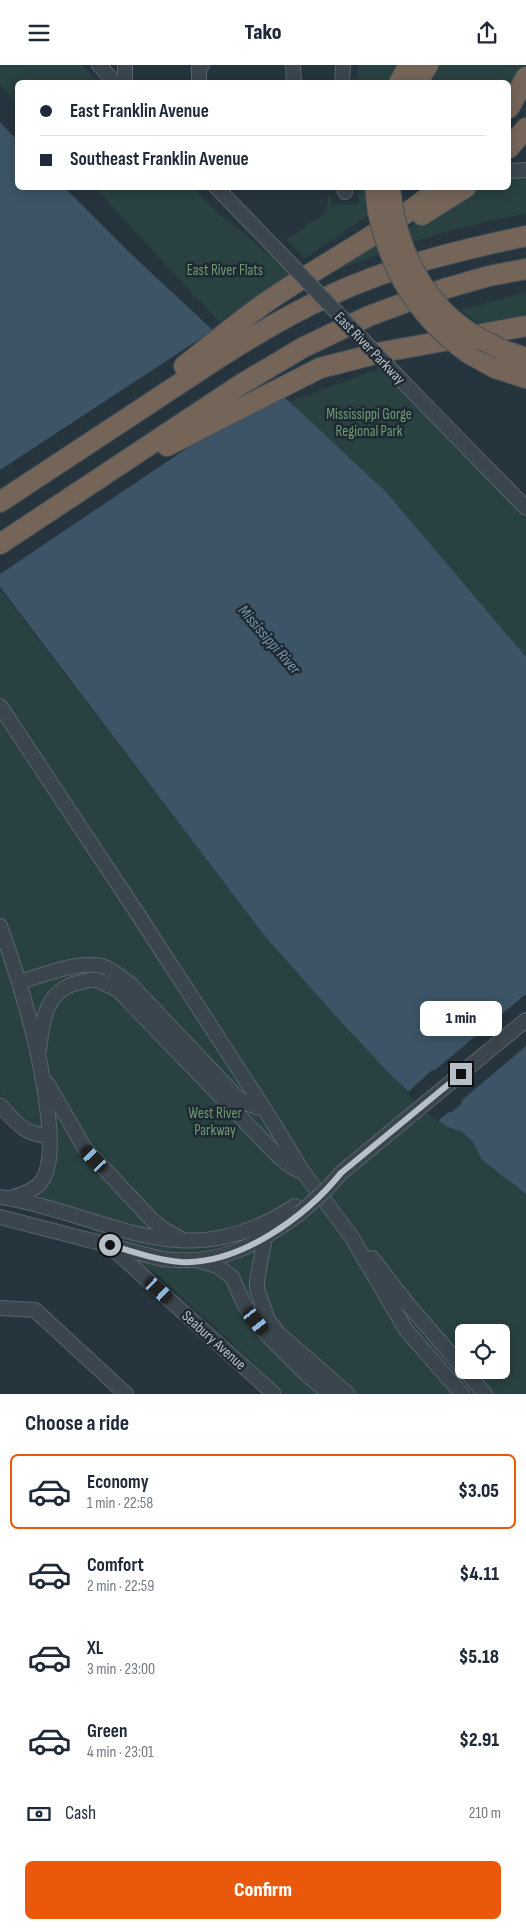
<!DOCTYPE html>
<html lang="en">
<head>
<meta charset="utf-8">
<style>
	:root { --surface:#fff; --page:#f2f2f3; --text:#1f2937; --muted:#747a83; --line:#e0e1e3; --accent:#ea580c }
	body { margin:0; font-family:"Sofia Sans Condensed",sans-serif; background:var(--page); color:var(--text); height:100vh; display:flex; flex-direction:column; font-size:19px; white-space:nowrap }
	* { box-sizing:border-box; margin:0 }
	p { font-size:16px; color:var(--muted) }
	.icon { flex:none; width:28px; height:28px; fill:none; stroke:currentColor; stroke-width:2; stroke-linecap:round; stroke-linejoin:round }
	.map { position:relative; height:1329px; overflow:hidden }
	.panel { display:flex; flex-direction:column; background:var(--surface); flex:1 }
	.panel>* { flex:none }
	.guide { position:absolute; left:15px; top:15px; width:496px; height:110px; border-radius:8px; box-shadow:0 2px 12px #0003; display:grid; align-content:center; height:110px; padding:0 25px; background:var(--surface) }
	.controls { position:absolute; left:455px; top:1259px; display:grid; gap:10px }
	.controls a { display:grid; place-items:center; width:55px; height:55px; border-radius:8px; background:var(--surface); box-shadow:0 2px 12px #0003; font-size:25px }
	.end { position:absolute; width:22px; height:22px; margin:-11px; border:6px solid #b6c0c9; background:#111; box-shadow:0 0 0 2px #111 }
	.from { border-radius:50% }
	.bubble { position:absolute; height:35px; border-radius:8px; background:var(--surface); box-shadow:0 2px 12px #0003; font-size:16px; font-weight:800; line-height:35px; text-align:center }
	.car { position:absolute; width:15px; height:30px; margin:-15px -8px; border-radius:6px; box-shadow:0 0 4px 1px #0007; background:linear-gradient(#222 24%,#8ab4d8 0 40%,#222 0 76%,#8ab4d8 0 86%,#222 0) }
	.guide b { display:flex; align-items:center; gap:18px; height:48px; font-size:19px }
	.guide b+b { border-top:1px solid var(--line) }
	.guide i { width:12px; height:12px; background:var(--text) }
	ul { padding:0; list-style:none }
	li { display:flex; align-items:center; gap:15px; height:75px; margin:0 10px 8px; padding:0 15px; border:2px solid transparent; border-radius:8px }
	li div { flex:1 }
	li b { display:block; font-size:19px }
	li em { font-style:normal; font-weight:800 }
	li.current { border-color:var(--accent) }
	li>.icon { width:45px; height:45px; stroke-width:1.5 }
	h2 { padding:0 25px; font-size:22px; line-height:60px }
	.pay { display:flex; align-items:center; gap:12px; height:55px; padding:0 25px; font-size:19px }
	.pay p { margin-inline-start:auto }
	.button { display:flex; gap:10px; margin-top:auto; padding:10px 25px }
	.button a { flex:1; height:58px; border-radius:8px; background:var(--accent); color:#fff; font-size:20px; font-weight:800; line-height:58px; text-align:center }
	header { display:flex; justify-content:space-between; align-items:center; height:65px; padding:0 25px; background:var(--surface); font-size:22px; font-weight:800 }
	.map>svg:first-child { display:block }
</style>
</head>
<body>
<header><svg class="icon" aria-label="menu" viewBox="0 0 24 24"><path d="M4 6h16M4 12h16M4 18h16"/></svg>Tako<svg class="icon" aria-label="share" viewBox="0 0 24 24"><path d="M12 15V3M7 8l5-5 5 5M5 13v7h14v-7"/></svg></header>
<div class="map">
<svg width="526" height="1329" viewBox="0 0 526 1329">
	<rect width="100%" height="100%" fill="#26343e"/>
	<path fill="#294140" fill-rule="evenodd" d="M0 0H82L98 17 18 18 17 39 0 20Z
		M358 0H401L391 17 352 18 353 14 358 13Z
		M436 0H524L509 29V18H426Z
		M509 109 526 110V148L448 166 413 177 329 208 436 147 471 123 509 122Z
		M95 123H193L212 143 293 209 219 257Z
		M359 123H367L370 150 305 193 286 175 324 149 327 144 328 131 331 133 332 140 358 139Z
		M526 227V251L477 258 461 245Z
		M381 303 526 451V592L275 342Z
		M0 524 263 869 445 1061 462 1067 473 1077 482 1095 526 1129V1329H284L227 1273 155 1208 39 1130 52 1109 58 1085 0 1028ZM464 1268H501V1305H464Z"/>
	<path fill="#3c5466" d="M0 57 17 75 18 122 65 123 129 187 386 427 526 592V1129L482 1095 473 1077 462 1067 445 1061 388 1007 332 947 263 869 0 522Z"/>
	<path fill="#26343e" d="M215 264 282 327 238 349 0 509V405Z
		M526 929V981L462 1035 461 1039 452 1047 447 1048 437 1057 407 1028 431 1006 435 1005Z"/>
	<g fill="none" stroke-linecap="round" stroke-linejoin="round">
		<g stroke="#58636c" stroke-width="16">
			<path id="minor" d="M99 0 115 18
				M293 0 294 18
				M125 18V0
				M199 18V3L202 0
				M342 18 343 0
				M509 106 526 105
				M216 122 281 189
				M344 122 345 127
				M406 320 526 443
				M0 641 141 854 265 1045 303 1107 351 1171 406 1265 462 1329
				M0 861C22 922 41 985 48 1050 50 1067 52 1094 45 1110 40 1124 23 1129 11 1133
				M19 917C41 911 79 895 102 901 112 904 122 913 131 920L238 1033 248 1039 265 1045
				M39 985C42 958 45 926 77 918 82 917 90 914 96 915 103 917 111 922 118 925L278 1091 292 1102 300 1106
				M47 1018 84 1082 152 1155 163 1164 181 1174
				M0 1040C15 1056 26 1072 50 1070
				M341 1108 526 955
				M0 1132C112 1150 183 1215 295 1141
				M0 1152 162 1194C220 1201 254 1182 300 1148
				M265 1172 257 1216V1224L268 1255 279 1269 348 1329
				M112 1183 274 1329
				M372 1193 406 1237 485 1329
				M200 1196 217 1201 232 1212 244 1239 268 1271 306 1309 330 1329
				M0 1243 35 1245 126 1329"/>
		</g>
		<g stroke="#455059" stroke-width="22">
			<path id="highway" d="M399 18 409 0
				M417 18 428 0
				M509 43 526 12
				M509 83 526 63
				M375 122 378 147
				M390 122 392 138
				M422 150 466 122
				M500 284 526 293
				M468 288 495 303 526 313
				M184 301C212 279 239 256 268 236 325 197 387 166 441 122
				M167 381 320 303 383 287 526 261
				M0 437 220 292C256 269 294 247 333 229 394 201 460 185 526 171
				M0 479 240 320 304 282 369 251 404 238 447 223 489 211 526 204"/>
		</g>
		<use href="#minor" stroke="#3a454e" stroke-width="14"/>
		<use href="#highway" stroke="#746558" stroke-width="20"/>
		<g stroke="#58636c" stroke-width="16" stroke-linecap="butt">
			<path id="minor-bridge" d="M281 189 406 320
				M300 1148 326 1125 341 1108"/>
		</g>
		<g stroke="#455059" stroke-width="22" stroke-linecap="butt">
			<path id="highway-bridge" d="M392 138C400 189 425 238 469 267 479 274 490 278 500 284
				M378 147C391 207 418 252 468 288"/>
		</g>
		<use href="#minor-bridge" stroke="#3a454e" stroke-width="14"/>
		<use href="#highway-bridge" stroke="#746558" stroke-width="20"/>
	</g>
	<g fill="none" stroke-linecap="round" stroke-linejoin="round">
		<path stroke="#b6c0c9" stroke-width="6" d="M110 1180C133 1187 157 1195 181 1197 240 1200 306 1151 341 1108L461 1009"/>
	</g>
	<g text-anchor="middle" stroke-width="5" stroke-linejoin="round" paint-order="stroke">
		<g font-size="15" fill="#6f9973" stroke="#1f2a33">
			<text x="225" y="210">East River Flats</text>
			<text x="369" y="354">Mississippi Gorge<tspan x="369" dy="17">Regional Park</tspan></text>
			<text x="215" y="1053">West River<tspan x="215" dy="17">Parkway</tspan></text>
		</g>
		<g font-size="15" fill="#b6c0c9" stroke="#1f2a33">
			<text transform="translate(370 283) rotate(46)" y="5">East River Parkway</text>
			<text transform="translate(214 1275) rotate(42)" y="5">Seabury Avenue</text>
		</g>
		<g font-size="16" font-style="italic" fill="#7895aa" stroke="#1f2a33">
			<text transform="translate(270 574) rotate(49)" y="6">Mississippi River</text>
		</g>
	</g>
</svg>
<div class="controls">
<a><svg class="icon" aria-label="locate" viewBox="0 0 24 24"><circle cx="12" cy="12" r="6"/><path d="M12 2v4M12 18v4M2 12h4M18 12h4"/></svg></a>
</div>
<i class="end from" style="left:110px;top:1180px"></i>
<i class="end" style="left:461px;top:1009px"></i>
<div class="bubble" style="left:420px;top:936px;width:82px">1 min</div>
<i class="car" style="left:94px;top:1094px;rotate:317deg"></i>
<i class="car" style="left:159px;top:1225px;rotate:132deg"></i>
<i class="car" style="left:256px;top:1256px;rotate:141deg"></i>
<div class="guide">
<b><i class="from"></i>East Franklin Avenue</b>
<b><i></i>Southeast Franklin Avenue</b>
</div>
</div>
<section class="panel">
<h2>Choose a ride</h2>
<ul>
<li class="current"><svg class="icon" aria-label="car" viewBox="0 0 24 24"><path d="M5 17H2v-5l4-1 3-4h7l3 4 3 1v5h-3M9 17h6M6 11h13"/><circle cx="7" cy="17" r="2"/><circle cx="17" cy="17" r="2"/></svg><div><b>Economy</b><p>1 min · 22:58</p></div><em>$3.05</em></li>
<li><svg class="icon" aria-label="car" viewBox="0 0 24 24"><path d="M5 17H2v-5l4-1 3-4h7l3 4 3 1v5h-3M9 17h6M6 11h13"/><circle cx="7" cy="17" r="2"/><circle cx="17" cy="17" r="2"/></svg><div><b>Comfort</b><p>2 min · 22:59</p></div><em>$4.11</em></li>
<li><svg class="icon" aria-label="car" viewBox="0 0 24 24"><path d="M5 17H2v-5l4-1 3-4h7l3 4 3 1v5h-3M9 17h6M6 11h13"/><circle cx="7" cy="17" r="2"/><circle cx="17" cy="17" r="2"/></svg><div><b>XL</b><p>3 min · 23:00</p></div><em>$5.18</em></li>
<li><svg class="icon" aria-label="car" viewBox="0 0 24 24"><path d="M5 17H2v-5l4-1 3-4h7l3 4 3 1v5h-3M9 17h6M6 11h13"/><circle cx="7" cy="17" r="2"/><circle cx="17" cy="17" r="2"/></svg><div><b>Green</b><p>4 min · 23:01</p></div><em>$2.91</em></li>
</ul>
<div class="pay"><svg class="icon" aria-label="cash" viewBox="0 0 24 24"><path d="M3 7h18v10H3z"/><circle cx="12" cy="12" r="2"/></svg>Cash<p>210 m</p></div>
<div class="button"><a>Confirm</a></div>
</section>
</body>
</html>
